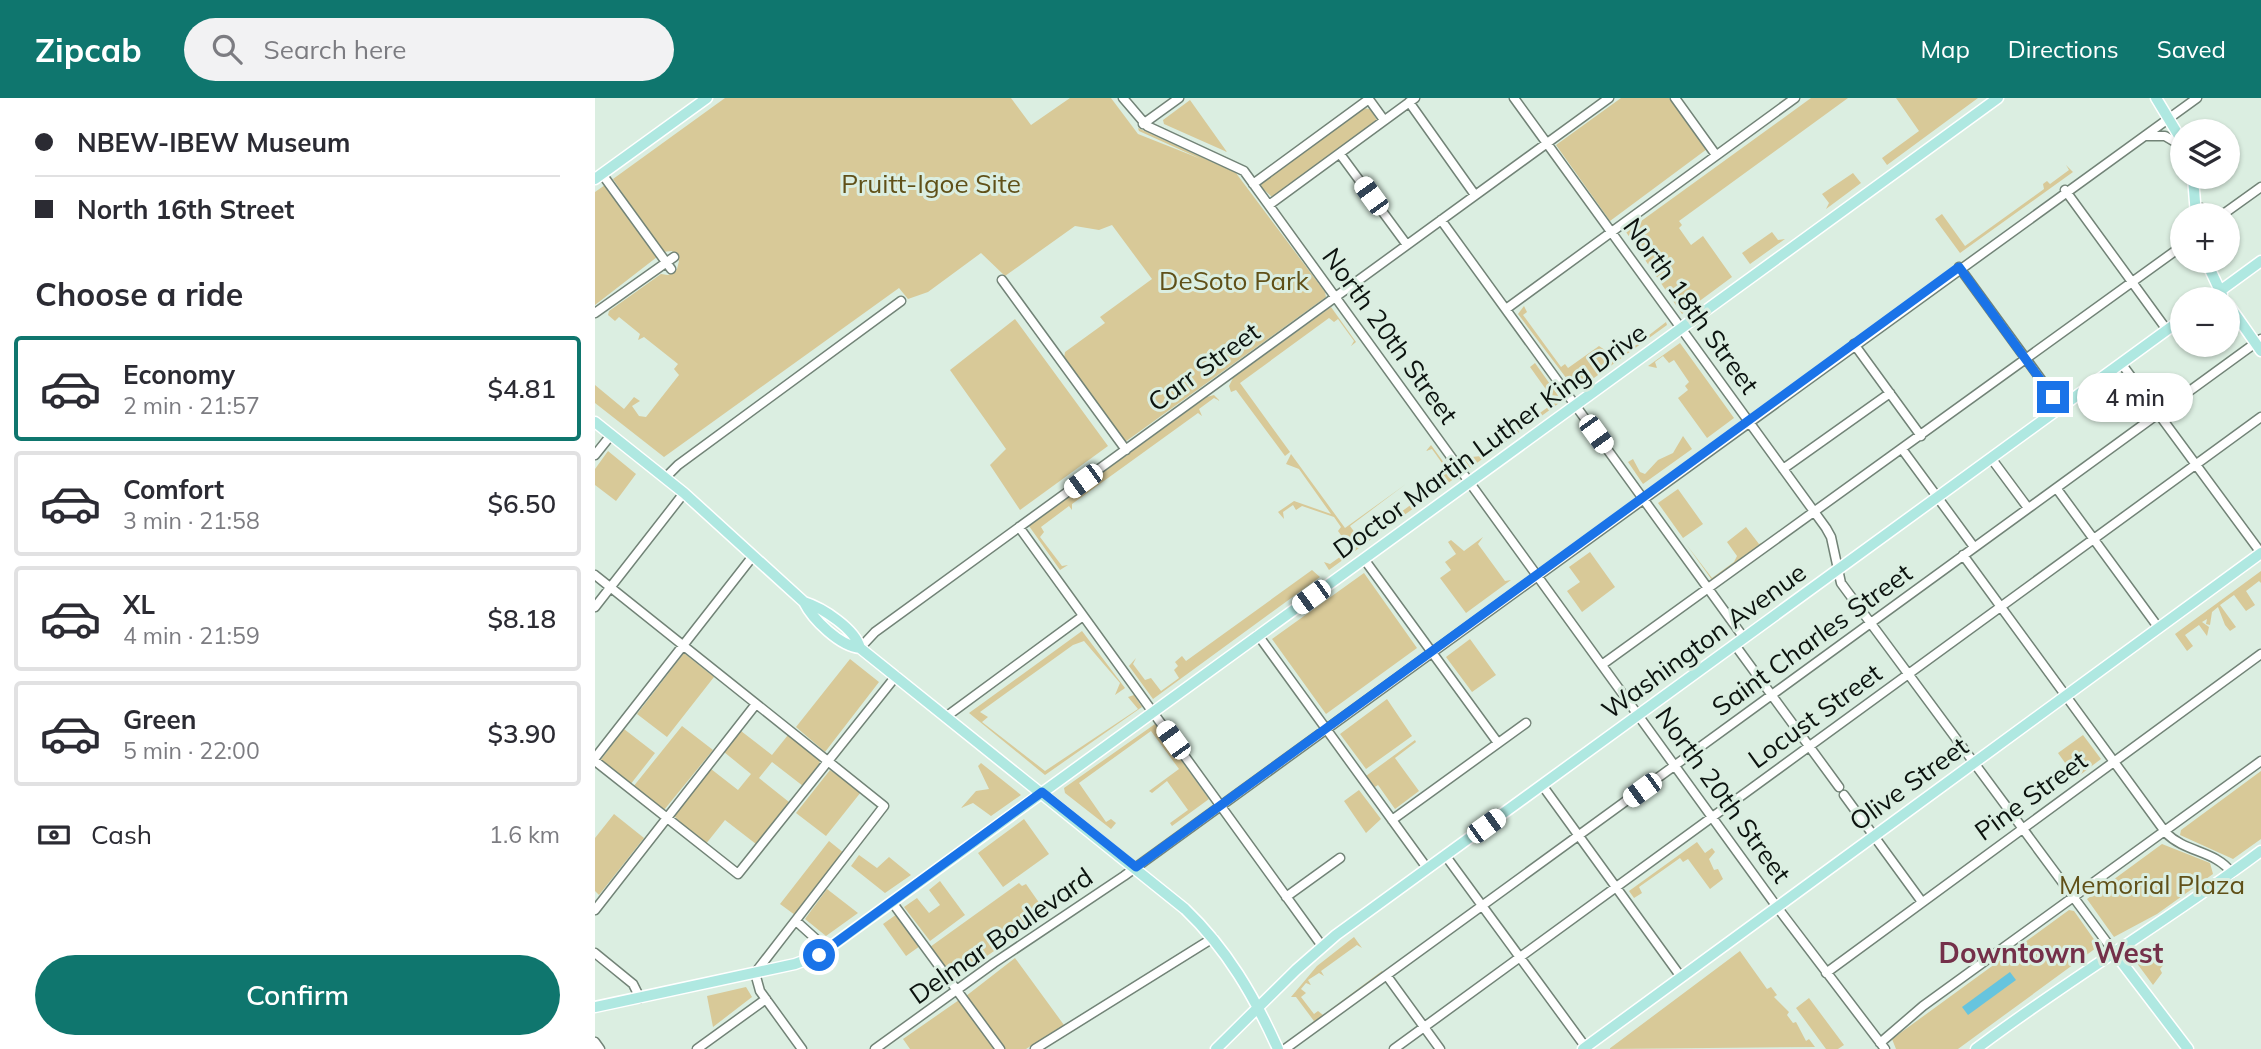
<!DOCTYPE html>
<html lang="en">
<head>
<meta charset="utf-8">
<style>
	:root { --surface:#fff; --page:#f2f2f3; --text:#2b2b33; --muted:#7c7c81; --line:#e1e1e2; --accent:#0f766e }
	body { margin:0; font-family:Mulish,sans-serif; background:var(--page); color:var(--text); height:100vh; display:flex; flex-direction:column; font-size:26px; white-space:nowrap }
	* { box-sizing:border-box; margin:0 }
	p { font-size:23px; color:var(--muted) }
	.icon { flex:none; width:38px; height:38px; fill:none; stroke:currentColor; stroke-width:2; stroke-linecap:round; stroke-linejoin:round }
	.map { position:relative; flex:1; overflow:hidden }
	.panel { display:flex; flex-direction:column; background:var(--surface); width:595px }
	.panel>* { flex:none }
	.top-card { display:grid; align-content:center; height:154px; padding:0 35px; background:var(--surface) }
	.tools { position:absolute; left:1575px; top:21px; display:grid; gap:14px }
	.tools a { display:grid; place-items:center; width:70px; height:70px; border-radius:50%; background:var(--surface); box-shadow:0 2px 5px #0004; font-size:35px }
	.end { position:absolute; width:32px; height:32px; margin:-16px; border:9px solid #1a73e8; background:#fff; box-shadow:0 0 0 4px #fff }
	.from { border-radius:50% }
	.bubble { position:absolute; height:49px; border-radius:24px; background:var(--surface); box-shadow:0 2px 5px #0004; font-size:23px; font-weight:600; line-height:49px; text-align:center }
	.car { position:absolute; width:21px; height:42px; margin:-21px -10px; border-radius:9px; box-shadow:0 0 5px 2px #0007; background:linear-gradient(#fff 24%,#345 0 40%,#fff 0 76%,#345 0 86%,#fff 0) }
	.top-card b { display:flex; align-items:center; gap:24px; height:66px; font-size:26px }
	.top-card b+b { border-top:2px solid var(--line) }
	.top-card i { width:18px; height:18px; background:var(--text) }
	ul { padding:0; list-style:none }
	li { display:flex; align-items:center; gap:21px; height:105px; margin:0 14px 10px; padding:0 21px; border:4px solid var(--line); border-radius:7px }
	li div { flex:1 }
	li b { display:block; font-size:26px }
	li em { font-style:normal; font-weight:600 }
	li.selected { border-color:var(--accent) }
	li>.icon { width:63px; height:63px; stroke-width:1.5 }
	h2 { padding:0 35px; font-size:32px; line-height:84px }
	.pay { display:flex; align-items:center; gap:18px; height:77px; padding:0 35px; font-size:26px }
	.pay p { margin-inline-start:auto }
	.action { display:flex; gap:14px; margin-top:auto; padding:14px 35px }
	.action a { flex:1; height:80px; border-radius:42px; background:var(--accent); color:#fff; font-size:28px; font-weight:600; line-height:80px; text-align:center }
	header { display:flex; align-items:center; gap:42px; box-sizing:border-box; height:98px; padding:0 35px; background:var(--accent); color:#fff }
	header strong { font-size:33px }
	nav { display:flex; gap:38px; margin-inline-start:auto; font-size:24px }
	.search { width:490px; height:63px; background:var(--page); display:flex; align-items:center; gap:18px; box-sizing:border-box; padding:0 24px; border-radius:38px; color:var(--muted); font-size:26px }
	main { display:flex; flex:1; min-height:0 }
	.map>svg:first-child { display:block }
</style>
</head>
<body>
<header>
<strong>Zipcab</strong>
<div class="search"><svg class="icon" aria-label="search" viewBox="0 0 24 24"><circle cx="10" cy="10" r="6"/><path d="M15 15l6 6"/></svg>Search here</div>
<nav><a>Map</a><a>Directions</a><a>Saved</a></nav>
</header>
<main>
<section class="panel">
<div class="top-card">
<b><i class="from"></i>NBEW-IBEW Museum</b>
<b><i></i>North 16th Street</b>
</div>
<h2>Choose a ride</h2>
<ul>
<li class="selected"><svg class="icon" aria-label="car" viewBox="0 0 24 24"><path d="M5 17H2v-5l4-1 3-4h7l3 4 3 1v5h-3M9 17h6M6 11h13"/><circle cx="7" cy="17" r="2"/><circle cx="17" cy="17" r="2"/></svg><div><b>Economy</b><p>2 min · 21:57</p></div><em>$4.81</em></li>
<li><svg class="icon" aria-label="car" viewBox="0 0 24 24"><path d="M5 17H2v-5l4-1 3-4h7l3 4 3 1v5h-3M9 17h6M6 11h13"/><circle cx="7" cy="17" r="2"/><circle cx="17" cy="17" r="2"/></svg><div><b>Comfort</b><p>3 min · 21:58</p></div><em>$6.50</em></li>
<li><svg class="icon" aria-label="car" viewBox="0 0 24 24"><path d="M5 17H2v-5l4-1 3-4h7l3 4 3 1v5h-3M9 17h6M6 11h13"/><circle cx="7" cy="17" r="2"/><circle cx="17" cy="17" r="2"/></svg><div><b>XL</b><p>4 min · 21:59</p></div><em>$8.18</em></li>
<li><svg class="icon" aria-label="car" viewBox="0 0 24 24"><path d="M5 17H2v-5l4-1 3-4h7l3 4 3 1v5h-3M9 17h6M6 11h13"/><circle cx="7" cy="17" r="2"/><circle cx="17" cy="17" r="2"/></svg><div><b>Green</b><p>5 min · 22:00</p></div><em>$3.90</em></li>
</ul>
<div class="pay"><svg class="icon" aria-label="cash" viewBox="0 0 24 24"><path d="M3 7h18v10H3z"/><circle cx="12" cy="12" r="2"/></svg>Cash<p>1.6 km</p></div>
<div class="action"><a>Confirm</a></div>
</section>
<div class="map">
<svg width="1666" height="951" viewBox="0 0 1666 951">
	<rect width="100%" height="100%" fill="#dbeee1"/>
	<path fill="#d8c998" d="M130 0H416L436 27 475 0H516L543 36 606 61 544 33 543 30 641 75 730 194 731 199 530 344 469 260 470 254 510 225 505 219 557 181 517 127 504 132 480 128 410 178 386 155 333 194 313 201 304 190 69 359 0 305V287L29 311 39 299 45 303 37 308 44 318 51 319 84 277 79 271 83 266 49 239 43 242 45 236 24 219 20 223 13 217 14 213 66 176 73 177 82 171 84 163 77 153 67 154 18 81Z
		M1026 0H1074L1112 51 1015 123 961 47Z
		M1216 0H1253L1084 123 1087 127 1084 130 1096 147 1108 138 1137 179 1087 216 1031 134Z
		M1301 0H1383L1292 67 1287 60 1324 33Z
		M595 2 632 54 569 26 568 22Z
		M767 10 775 11 783 24 678 100 666 89 667 84Z
		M1471 67 1478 74 1365 155 1340 121 1347 116 1370 148 1449 91 1448 86 1452 83 1455 86 1474 72Z
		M1258 75 1266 85 1231 111 1234 105 1227 96Z
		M10 87 62 159 0 207V94Z
		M1177 134 1183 142 1190 141 1155 166 1147 155Z
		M929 208 932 214 928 217 966 269 970 266 973 270 1004 248 1023 261 1071 224 1072 227 981 293 923 216Z
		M736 209 761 244 756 248 759 243 743 221 739 224 734 220 645 285 695 354 690 358 641 292 636 294 634 288 638 280Z
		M420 221 513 348 425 412 395 367 411 351 355 272Z
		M1085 245 1139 320 1112 340 1083 300 1093 292 1090 288 1094 284 1079 262 1074 265 1068 258 1060 264 1062 270 1053 268Z
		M940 265 967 303 875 370 868 360 886 358 960 304 935 269Z
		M619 297 625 303 619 300 604 311 607 318 603 315 477 406V412L474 408 446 429 449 434 445 439 467 468 473 467 465 472 434 428 612 299Z
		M1088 338 1097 351 1048 386 1033 364 1038 361 1045 374 1050 376 1063 362 1078 355Z
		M836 347 860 380 734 472 729 464 735 466 756 451 743 433 746 429 739 419 707 408 701 412 698 407 688 414 689 421 683 414 699 403 736 416 704 371 691 366 696 356 750 430 811 386 755 428 766 443 850 382 847 377 852 372 837 351 831 353Z
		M13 353 41 376 21 403 0 387V371Z
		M1083 391 1108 426 1088 440 1063 405Z
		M1151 429 1164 446 1169 444 1117 482 1091 446 1117 480 1139 464 1142 458 1132 444Z
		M888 439 883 446 910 483 916 482 871 515 845 480 856 472 850 464 861 456 853 444 856 442 869 453Z
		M995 454 1020 489 987 514 972 493 985 484 974 469Z
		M717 472 725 479 558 601 534 568 541 560 538 566 550 582 556 580 566 593 584 580 579 572 583 568 580 564 587 558 591 563Z
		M1666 473V485L1664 483 1651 493 1660 507 1651 513 1639 497 1625 507 1641 529 1635 533 1630 527 1623 509 1617 514 1615 527 1611 526 1612 521 1607 524 1614 529 1612 538 1604 527 1590 537 1598 548 1592 553 1580 536Z
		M769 475 822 550 731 616 677 541Z
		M487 533 530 590 520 597 525 585 489 543 478 547 385 614 393 619 387 624 450 673 543 611 533 599 539 597 547 609 450 677 374 615Z
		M875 541 901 577 877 594 851 559Z
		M89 555 119 579 72 639 42 616Z
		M255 561 284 584 230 654 201 629Z
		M792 601 817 638 771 671 745 636Z
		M560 626 614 701 577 728 575 725 593 712 572 683 557 695 554 693 584 671 556 633 484 685 511 724 516 721 521 725 516 731 470 695 469 690Z
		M87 628 118 652 69 712 38 689Z
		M29 631 60 655 35 687 5 663Z
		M146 633 177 657 193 637 224 661 225 666 208 688 177 664 164 680 194 704 161 746 130 722 110 747 79 718 116 671 143 692 156 676 129 654Z
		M1488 637 1506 661 1481 680 1463 655Z
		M820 642 821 644 800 660 824 693 800 711 783 687 780 689 771 678Z
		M386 665 426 697 396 718 378 705 366 710 381 693 394 691 383 668Z
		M235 672 266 694 231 738 201 715Z
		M1666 673V741L1638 761 1585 737 1586 732Z
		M764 692 786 721 771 735 749 703Z
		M19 716 49 740 4 797 0 793V740Z
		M429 721 454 756 408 789 383 755Z
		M234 743 249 755 200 817 185 806Z
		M1102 744 1110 755 1117 750 1120 754 1114 761 1119 772 1123 771 1128 781 1115 791 1093 761 1088 764 1085 760 1044 789 1047 795 1039 800 1034 793Z
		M1567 746 1615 765 1618 776 1562 816 1519 839 1492 801Z
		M264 757 282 770 294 759 316 777 290 795 256 768Z
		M345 783 370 817 335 843 309 809 322 800 334 815 345 807 334 792Z
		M424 785 427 788 431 786 452 816 359 881 335 849Z
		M232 791 263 815 231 838 210 821Z
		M1474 812 1479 813 1503 847 1501 850 1363 951H1301L1297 941Z
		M302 816 325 848 311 858 288 826Z
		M759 839 767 850 762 847 726 873 729 878 724 875 713 882 716 887 711 885 706 891 711 895 706 899 719 916 723 913 728 917 787 873 788 875 699 939 719 923 701 899H696L722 868Z
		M1563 848 1569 852 1563 856V860L1570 865 1565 871 1567 875 1558 887 1541 864Z
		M1145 853 1172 891 1176 889 1182 897 1179 899 1194 914 1192 917 1198 925 1201 924 1211 943 1214 941 1220 949 1014 951Z
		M420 860 469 927 431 951H409L371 898Z
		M151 889 157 899 118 929 112 898Z
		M1214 900 1249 947 1243 951H1231L1201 910Z
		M364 902 401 951H315L308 941Z"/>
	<path fill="#66c4de" d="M1415 874 1421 882 1373 917 1367 909Z"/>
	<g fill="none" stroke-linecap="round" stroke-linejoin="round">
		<g stroke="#728377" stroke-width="11">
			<path id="minor" d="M528 0 552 28 649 73 1182 809 1290 951
				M773 0 789 22
				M919 0 1231 430 1236 439 1246 485 1519 854
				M1080 0 1121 57
				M814 4 880 97
				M548 26 584 0
				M1550 38H1570L1587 48
				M745 56 812 147
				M7 76 76 171
				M658 86 774 1
				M1470 92 1572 232
				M674 107 820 0
				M1600 108 1627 117 1666 89
				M846 122 1149 540
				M1364 169 1466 309
				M407 182 531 352
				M911 211 1200 0
				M0 215 79 159
				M1259 246 1326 338
				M1526 265 1666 455
				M1307 351 1379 449
				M0 357 16 337
				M1396 360 1433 410
				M1188 371 1295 295
				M70 380 83 367 306 203
				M1462 391 1563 529
				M424 429 727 848
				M1368 457 1571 735C1591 755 1620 752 1637 775
				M769 461 903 645
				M0 477 289 708 160 875 165 893 207 951
				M0 509 89 395
				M663 537 832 770
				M1140 547 1244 689
				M265 550 280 534 1014 0
				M1008 566 1587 148
				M352 618 488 518
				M0 660 158 458
				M0 663 143 776 301 578
				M947 687 1086 879
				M1249 697 1327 804
				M797 722 931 625
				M850 757 992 951
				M691 799 745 760
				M297 804 405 951
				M0 812 161 606
				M201 823 232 851
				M0 855 38 886 45 900
				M1231 875 1666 556
				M792 878 845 951
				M0 944 5 951
				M1285 945 1328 908 1666 663
				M102 951 171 901
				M280 951 399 865 529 778 1602 0
				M440 951 618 840
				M690 951 1666 241
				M799 951 1666 319"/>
		</g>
		<g stroke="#fff" stroke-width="13">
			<path id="major" d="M1561 0 1587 43
				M1598 79 1601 117
				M0 81 112 0
				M1611 163 1627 197
				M1614 201 1666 163
				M1633 206 1666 253
				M0 324 89 395 209 504C218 522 245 548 265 550L590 811C632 851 659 898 683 951
				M209 504C228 510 260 531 265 550
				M1519 854 1593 951
				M0 909 200 866 224 857 1403 0
				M621 951 701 872 741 837 1587 221
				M988 951 1666 455
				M1381 951C1473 881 1573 823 1666 753"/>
		</g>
		<use href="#minor" stroke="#fff" stroke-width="8"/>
		<use href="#major" stroke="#afe8e1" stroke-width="10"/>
	</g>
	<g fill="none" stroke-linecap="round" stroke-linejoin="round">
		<path stroke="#1a73e8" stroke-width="9" d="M224 857 447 694 541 769 1364 169 1458 299"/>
	</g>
	<g text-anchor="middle" stroke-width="6" stroke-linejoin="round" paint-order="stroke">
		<g font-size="26" fill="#605018" stroke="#dbeee1">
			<text x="336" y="95">Pruitt-Igoe Site</text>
			<text x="639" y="192">DeSoto Park</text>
			<text x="1557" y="796">Memorial Plaza</text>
		</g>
		<g font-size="26" fill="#0c130f" stroke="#dbeee1">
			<text transform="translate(1096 208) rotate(54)" y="9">North 18th Street</text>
			<text transform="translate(795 238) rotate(54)" y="9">North 20th Street</text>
			<text transform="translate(609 269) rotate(-36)" y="9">Carr Street</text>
			<text transform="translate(895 343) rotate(-36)" y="9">Doctor Martin Luther King Drive</text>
			<text transform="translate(1217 542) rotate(-36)" y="9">Saint Charles Street</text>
			<text transform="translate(1109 543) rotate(-36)" y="9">Washington Avenue</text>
			<text transform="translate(1220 618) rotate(-36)" y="9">Locust Street</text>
			<text transform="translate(1314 686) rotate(-36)" y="9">Olive Street</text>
			<text transform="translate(1128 697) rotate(54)" y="9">North 20th Street</text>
			<text transform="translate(1436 698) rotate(-36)" y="9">Pine Street</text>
			<text transform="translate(406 838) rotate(-35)" y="9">Delmar Boulevard</text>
		</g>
		<g font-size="28" font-weight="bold" fill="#743049" stroke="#dbeee1">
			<text x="1456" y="865">Downtown West</text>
		</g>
	</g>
</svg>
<div class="tools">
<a><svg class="icon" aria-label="layers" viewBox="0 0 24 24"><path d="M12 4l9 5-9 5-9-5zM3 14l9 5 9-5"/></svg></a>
<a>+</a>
<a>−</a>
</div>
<i class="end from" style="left:224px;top:857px"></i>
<i class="end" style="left:1458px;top:299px"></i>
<div class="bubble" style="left:1482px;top:275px;width:116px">4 min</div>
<i class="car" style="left:776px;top:98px;rotate:324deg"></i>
<i class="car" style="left:1001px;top:336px;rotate:144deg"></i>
<i class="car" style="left:488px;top:383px;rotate:234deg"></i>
<i class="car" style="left:716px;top:499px;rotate:234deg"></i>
<i class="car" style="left:578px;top:642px;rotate:324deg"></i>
<i class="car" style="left:1047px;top:692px;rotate:234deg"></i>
<i class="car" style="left:891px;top:728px;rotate:54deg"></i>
</div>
</main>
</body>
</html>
